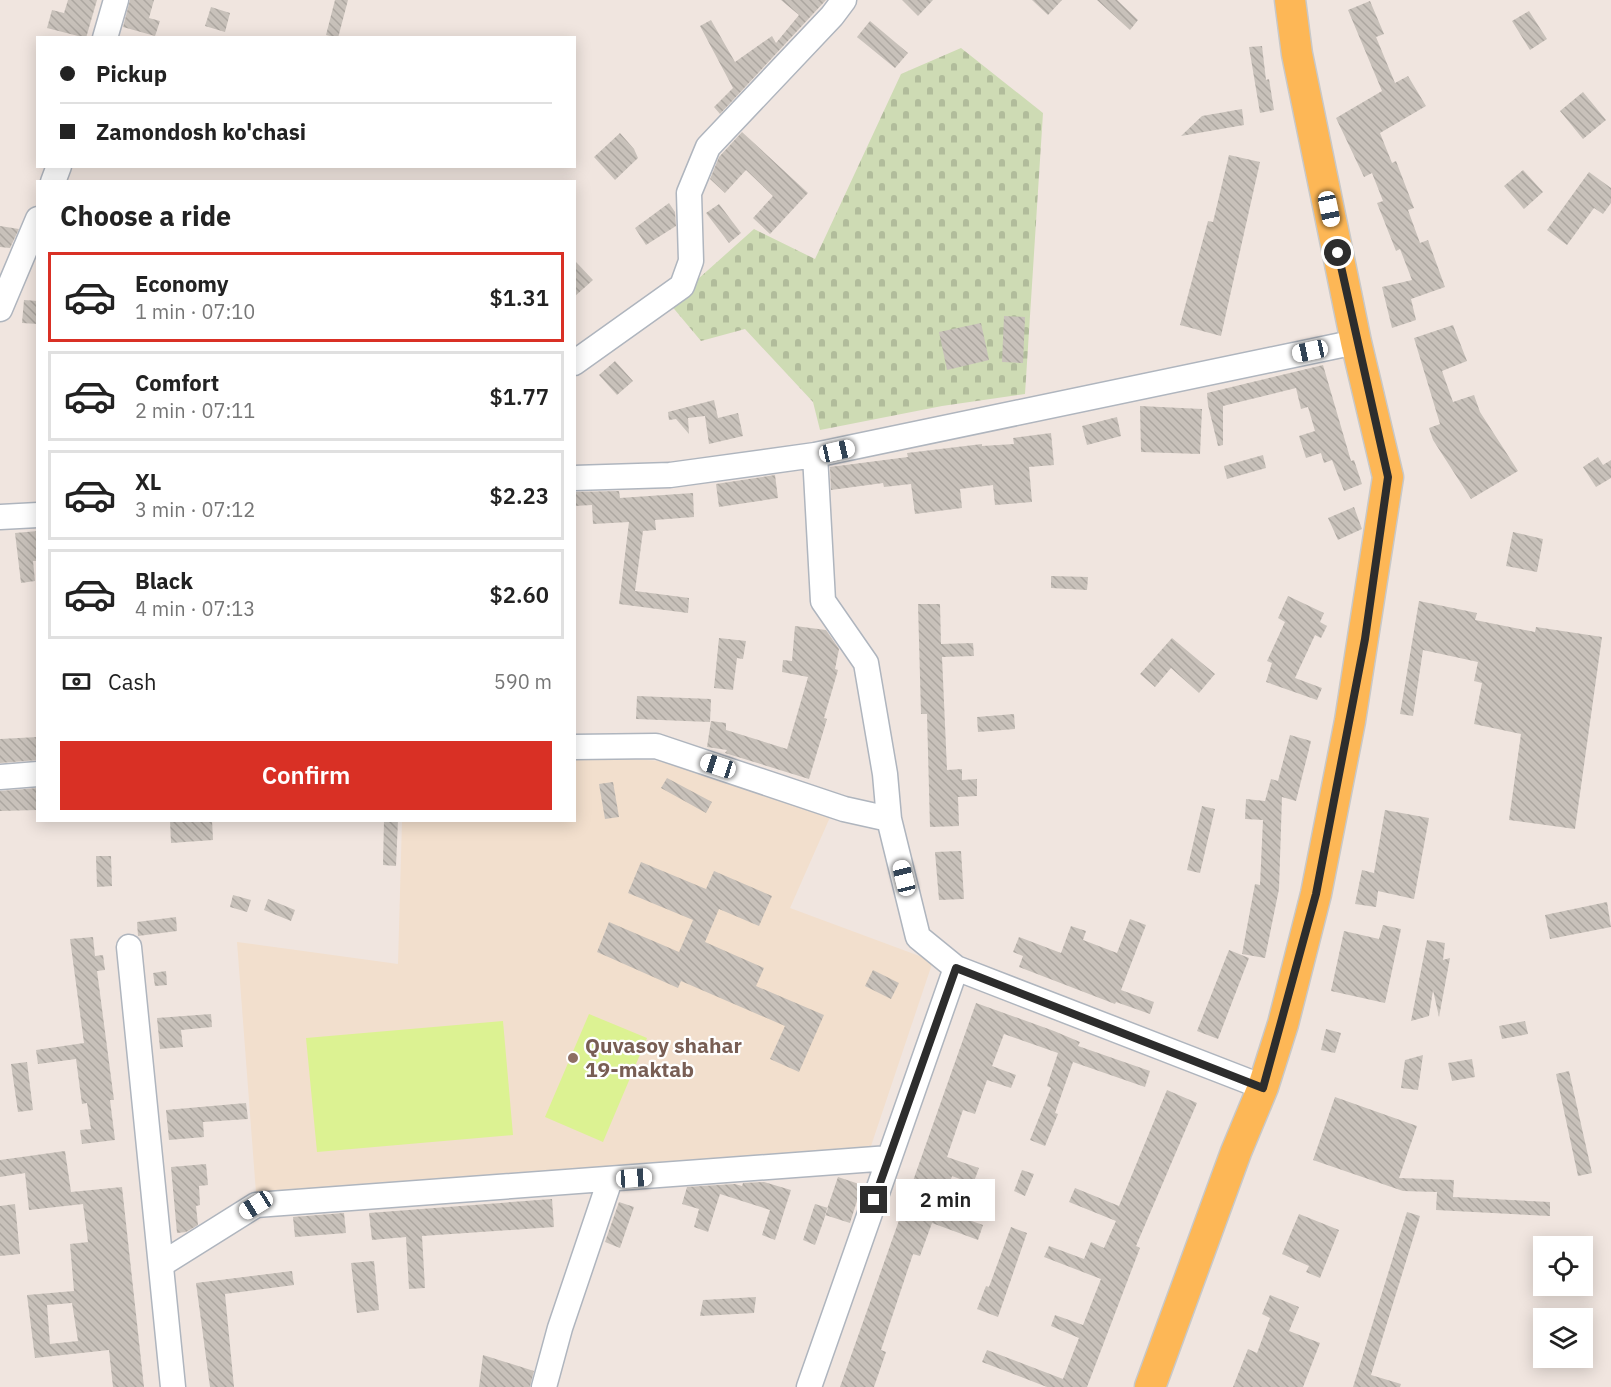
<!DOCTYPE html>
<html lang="en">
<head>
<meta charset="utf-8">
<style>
	:root { --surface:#fff; --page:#f2f2f2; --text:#222; --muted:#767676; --line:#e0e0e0; --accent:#d93025 }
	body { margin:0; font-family:"IBM Plex Sans",sans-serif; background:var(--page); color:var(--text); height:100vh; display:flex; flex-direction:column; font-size:22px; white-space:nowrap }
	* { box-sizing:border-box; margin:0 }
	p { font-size:20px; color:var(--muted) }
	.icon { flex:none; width:33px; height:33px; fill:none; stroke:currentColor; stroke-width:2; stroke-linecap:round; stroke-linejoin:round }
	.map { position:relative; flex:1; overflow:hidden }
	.side { position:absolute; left:36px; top:180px; width:540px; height:642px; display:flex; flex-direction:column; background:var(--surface); border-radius:0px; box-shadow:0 3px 15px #0003 }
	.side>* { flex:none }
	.hud { position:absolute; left:36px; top:36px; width:540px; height:132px; border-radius:0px; box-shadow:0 3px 15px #0003; display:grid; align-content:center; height:132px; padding:0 24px; background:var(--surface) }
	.buttons { position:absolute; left:1533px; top:1236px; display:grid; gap:12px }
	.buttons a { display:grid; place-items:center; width:60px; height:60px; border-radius:0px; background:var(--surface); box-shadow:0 3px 15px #0003; font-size:30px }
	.end { position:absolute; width:27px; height:27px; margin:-14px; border:8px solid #2d2d2d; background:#fff; box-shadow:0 0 0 3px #fff }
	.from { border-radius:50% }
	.bubble { position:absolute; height:42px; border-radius:0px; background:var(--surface); box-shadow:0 3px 15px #0003; font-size:20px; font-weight:600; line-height:42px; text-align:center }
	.car { position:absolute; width:18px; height:36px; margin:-18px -9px; border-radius:8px; box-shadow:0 0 4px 2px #0007; background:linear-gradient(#fff 24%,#345 0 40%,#fff 0 76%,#345 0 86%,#fff 0) }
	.hud b { display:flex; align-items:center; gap:21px; height:57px; font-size:22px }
	.hud b+b { border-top:2px solid var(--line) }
	.hud i { width:15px; height:15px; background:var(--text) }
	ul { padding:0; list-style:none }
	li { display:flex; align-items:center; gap:18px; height:90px; margin:0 12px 9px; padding:0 12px; border:3px solid var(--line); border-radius:0px }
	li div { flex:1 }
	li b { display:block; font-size:22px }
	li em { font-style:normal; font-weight:600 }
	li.on { border-color:var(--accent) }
	li>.icon { width:54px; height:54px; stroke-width:1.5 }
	h2 { padding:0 24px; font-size:27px; line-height:72px }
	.pay { display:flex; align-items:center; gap:15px; height:66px; padding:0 24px; font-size:22px }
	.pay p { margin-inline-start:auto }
	.primary-button { display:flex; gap:12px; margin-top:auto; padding:12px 24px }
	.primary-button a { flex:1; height:69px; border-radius:0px; background:var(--accent); color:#fff; font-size:24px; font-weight:600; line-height:69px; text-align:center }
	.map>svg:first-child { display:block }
</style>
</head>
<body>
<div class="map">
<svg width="1611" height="1387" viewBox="0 0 1611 1387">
	<defs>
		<pattern id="cemetery-stones" width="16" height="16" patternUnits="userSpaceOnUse" patternTransform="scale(1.5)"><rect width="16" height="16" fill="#cedbb4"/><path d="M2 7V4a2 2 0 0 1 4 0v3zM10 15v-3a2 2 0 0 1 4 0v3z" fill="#b1bc9b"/></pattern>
		<pattern id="building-back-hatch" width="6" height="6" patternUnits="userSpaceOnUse" patternTransform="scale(1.5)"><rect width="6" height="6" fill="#c8c1ba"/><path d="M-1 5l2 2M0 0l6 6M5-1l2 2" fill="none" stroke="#aca6a0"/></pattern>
	</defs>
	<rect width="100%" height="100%" fill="#f0e5df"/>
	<path fill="#f2dfcd" d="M575 756 663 761 831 815 790 908 933 961 869 1152 256 1193 237 942 398 964 402 821 574 820Z"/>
	<path fill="url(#cemetery-stones)" d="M961 48 1043 113 1025 394 942 406 820 430 813 402 745 329 701 341 670 304 754 229 815 259 901 74Z"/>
	<path fill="#dcf292" d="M589 1014 647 1038 603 1142 545 1117Z
		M503 1021 513 1135 317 1152 306 1038Z"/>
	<path fill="url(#building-back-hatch)" fill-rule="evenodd" d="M68 0H97L86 38 47 28 52 10 64 13Z
		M130 0H154L149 18 160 21 155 36 123 27Z
		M335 0H348L338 38 326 35Z
		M781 0H826L720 114 714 107 733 88 700 26 711 20 735 62 772 36 776 43 799 15Z
		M902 0H933L918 16Z
		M1032 0H1062L1048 15Z
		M1097 0H1117L1138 20 1130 30Z
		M1370 1 1384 34 1376 37 1395 83 1408 76 1426 106 1380 133 1392 163 1396 161 1414 208 1408 210 1420 243 1428 240 1445 287 1411 299 1416 320 1392 328 1382 287 1412 280 1400 249 1396 251 1377 203 1383 201 1372 173 1364 177 1336 118 1382 91 1348 10Z
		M211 7 230 13 225 32 205 26Z
		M1529 11 1547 39 1530 50 1512 21Z
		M870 21 908 53 895 68 857 37Z
		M1262 46 1266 80 1269 79 1274 110 1260 113 1249 47Z
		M1583 92 1606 120 1583 139 1560 111Z
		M1242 109 1244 125 1181 136 1202 116Z
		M742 132 808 193 770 234 753 218 773 196 746 170 725 193 710 179 719 157Z
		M620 133 634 149 638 158 615 180 594 157Z
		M1229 155 1260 162 1221 336 1180 325 1208 221 1213 222Z
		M1523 170 1543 192 1524 209 1504 186Z
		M1589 172 1611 188V203L1603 214 1594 208 1567 245 1547 230Z
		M669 203 675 212 676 226 646 245 635 228Z
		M719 204 741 233 729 243 706 213Z
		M0 226 19 229 10 248 0 247Z
		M574 260 593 280 574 297Z
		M24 300 38 301V324L22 323Z
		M1004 316 1025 317 1023 363 1002 362Z
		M981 323 989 360 947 370 939 332Z
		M1453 325 1467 361 1442 371 1453 402 1474 395 1480 412 1518 471 1471 499 1433 440 1429 428 1440 424 1414 338Z
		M615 361 633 381 617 395 599 375Z
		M1323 365 1351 461 1354 460 1362 484 1344 491 1332 460 1324 463 1321 453 1306 458 1299 436 1315 431 1308 407 1301 409 1296 388 1223 406V445L1218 446 1208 405 1207 393Z
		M714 400 718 418 738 413 743 436 709 444 705 416 688 418 689 434 676 419 669 420 668 412Z
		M1140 406 1202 409 1200 454 1141 452Z
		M1117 417 1121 436 1087 445 1082 426Z
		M1051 433 1054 465 1029 467 1032 502 995 505 993 485 960 489 962 508 915 514 911 484 884 487 883 483 831 490 830 467 908 457 907 453 982 444V446L1014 444 1013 438Z
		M1263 455 1266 468 1227 479 1224 466Z
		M1598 457 1603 465 1611 460V478L1596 487 1583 467Z
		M775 475 778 498 719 507 716 484Z
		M619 491 620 498 693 493 694 517 655 520 656 530 643 531 635 591 689 598 688 613 619 604 629 522 593 524 592 505 574 506V492Z
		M1354 507 1362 529 1338 540 1328 518Z
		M38 531V561H33L35 581 21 583 15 533Z
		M1513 532 1543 539 1537 572 1506 566Z
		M1051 576 1088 577 1087 590 1051 588Z
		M1288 596 1324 613 1320 622 1327 626 1321 638 1315 635 1295 678 1322 688 1317 700 1266 682 1272 663 1267 661 1285 622 1278 618Z
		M1419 601 1477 613 1475 620 1535 632 1536 627 1602 637 1575 829 1509 820 1521 734 1474 724 1482 683 1474 681 1478 662 1423 650 1413 716 1400 714Z
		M918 604H940L941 644 973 643 974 656 942 657 947 770 962 769V780L977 779V796L958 797 959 826 930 827 927 714H921Z
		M795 626 826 630 839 649 835 669 838 670 824 718 827 719 809 779 725 753 727 750 707 747 711 721 726 723V730L787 749 808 677 782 672 783 660 792 661Z
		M719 638 746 641 743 659 737 658 733 690 714 688Z
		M1172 638 1215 674 1199 693 1171 668 1155 687 1140 674Z
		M637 696 711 699 710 722 636 719Z
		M1014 714 1015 729 978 732 977 717Z
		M1290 735 1311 741 1296 801 1282 797 1279 889 1265 958 1242 954 1255 884 1260 885 1263 820 1245 819 1246 799 1265 801 1271 779 1278 781Z
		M38 737V760L0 763V739Z
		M667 778 712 802 706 813 661 788Z
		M613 782 619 817 605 819 599 784Z
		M38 788V810L0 811V791Z
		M1202 806 1215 809 1200 873 1187 870Z
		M1385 810 1429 818 1414 899 1378 891 1376 907 1355 904 1362 870 1374 873Z
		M170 820H212L213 840 171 843Z
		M384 820H398L396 866 383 865Z
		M961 851 964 899 939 900 935 852Z
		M96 856H111L112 886 97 887Z
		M641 862 706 889 714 871 772 896 759 926 719 909 705 942 764 968 756 986 824 1015 799 1072 770 1059 785 1026 681 981 678 988 597 952 609 922 679 952 693 920 628 893Z
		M233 895 251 900 247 912 230 907Z
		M268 899 295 910 291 921 264 910Z
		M1607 902 1611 927 1550 939 1545 915Z
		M176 917 177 931 138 936 137 922Z
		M1130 919 1146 925 1121 990 1154 1002 1150 1014 1116 1002 1115 1004 1019 967 1023 956 1013 952 1019 937 1061 953 1071 926 1086 931 1083 940 1117 953Z
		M1383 925 1401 929 1385 1003 1331 991 1344 931 1379 939Z
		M93 937 95 956 103 955 105 970 97 971 114 1100H110L115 1140 82 1144 80 1130 91 1129 87 1103 82 1104 76 1059 38 1064 36 1050 84 1043 70 939Z
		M1427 940 1445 943 1443 960 1450 958 1439 1017 1433 990 1429 1016 1411 1021Z
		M1229 950 1249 958 1218 1039 1197 1031Z
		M873 970 899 983 891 999 865 986Z
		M166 971 167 985 155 986 153 973Z
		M976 1003 1054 1031 1080 1042 1078 1046 1150 1071 1145 1087 1073 1062 1055 1113 1058 1114 1045 1146 1030 1140 1051 1088 1047 1086 1058 1053 1004 1034 992 1066 1016 1075 1011 1088 987 1080 975 1114 963 1110 947 1157 979 1168 973 1184 952 1176 940 1210 983 1225 978 1240 932 1223 920 1256 913 1254 881 1350 886 1352 874 1387H840Z
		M211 1014 212 1027 181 1030 183 1047 160 1049 157 1018Z
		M1525 1021 1528 1034 1502 1039 1499 1026Z
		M1326 1029 1341 1033 1335 1053 1321 1050Z
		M1423 1055 1418 1090 1401 1088 1405 1060Z
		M1472 1059 1475 1077 1452 1081 1448 1063Z
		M27 1062 33 1110 18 1112 11 1064Z
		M1569 1071 1592 1173 1578 1176 1556 1074Z
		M1167 1090 1197 1103 1136 1246 1140 1248 1087 1387H1047L982 1362 987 1350 1063 1379 1079 1338 1051 1326 1055 1315 1083 1325 1101 1279 1044 1257 1049 1246 1084 1259 1091 1242 1104 1248 1116 1221 1069 1202 1075 1188 1119 1206Z
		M1335 1097 1417 1126 1399 1178 1454 1180 1453 1197 1550 1202V1216L1436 1210 1437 1192 1403 1191 1313 1160Z
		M246 1103 248 1119 203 1122 204 1137 169 1140 166 1110Z
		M65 1151 71 1192 122 1187 144 1387H113L109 1350 35 1358 27 1295 74 1291 70 1244 88 1242 83 1204 29 1210 25 1173 0 1177V1160ZM72 1303 78 1341 50 1344 47 1305Z
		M206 1164 208 1185 199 1186 200 1205 196 1206 198 1225 186 1232 177 1233 171 1167Z
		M1022 1170 1034 1174 1025 1196 1014 1191Z
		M838 1177 862 1185 850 1223 825 1215Z
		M764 1182 791 1190 775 1240 762 1235 770 1210 720 1194 708 1232 694 1227 699 1209 682 1204 687 1187 735 1184 742 1186 743 1183Z
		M552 1199 554 1227 422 1236 425 1288 409 1289 406 1237 372 1240 369 1213Z
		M619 1202 634 1207 620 1248 605 1242Z
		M15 1204 20 1254 0 1256V1206Z
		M815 1204 828 1208 815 1245 803 1240Z
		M1407 1212 1420 1216 1371 1375 1401 1384 1400 1387H1353Z
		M344 1213 346 1233 295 1237 293 1217Z
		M1299 1214 1339 1230 1320 1278 1306 1272 1309 1266 1282 1254Z
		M1011 1227 1027 1233 998 1317 977 1309 986 1286 989 1287Z
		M374 1261 379 1310 357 1313 351 1263Z
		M292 1271 294 1285 225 1294 234 1387H210L196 1283Z
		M1270 1295 1299 1307 1289 1331 1320 1343 1303 1387H1233L1248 1349 1257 1353 1270 1318 1262 1314Z
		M756 1297 754 1313 700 1316 703 1300Z
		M483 1355 534 1371 530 1387H479Z"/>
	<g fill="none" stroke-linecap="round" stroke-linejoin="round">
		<g stroke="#afb5be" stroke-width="27">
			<path id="minor" d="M105 38 116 0
				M53 182 59 166
				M0 309 38 219
				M574 363 682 286 691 261 689 193 708 147 832 16 844 0
				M815 455 823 601 866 663 885 774 889 819 918 937 956 968 1263 1087
				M574 478 670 475 815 455 1356 342
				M0 517 38 515
				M574 747 656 746 844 809 889 819
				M0 777 38 774
				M129 947 173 1387
				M162 1264 256 1205 889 1158
				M544 1387 560 1328 610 1180
				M809 1387 956 968"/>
		</g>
		<g stroke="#c8c8c8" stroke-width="33">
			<path id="major" d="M1150 1387 1236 1152 1263 1087 1283 1024 1316 894 1350 721 1388 477 1356 342 1297 54 1290 0"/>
		</g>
		<use href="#minor" stroke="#fff" stroke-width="24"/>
		<use href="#major" stroke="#fdb756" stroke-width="30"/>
	</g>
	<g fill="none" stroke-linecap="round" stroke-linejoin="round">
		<path stroke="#2d2d2d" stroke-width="8" d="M874 1200 956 968 1263 1088 1316 894 1365 639 1388 477 1338 253"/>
	</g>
	<circle fill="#8d6e63" stroke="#fff" stroke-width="2" cx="573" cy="1058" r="6"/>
	<g text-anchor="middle" stroke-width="4.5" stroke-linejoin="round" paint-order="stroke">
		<g font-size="21" font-weight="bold" fill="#785e54" stroke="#fff" text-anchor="start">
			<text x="585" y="1053">Quvasoy shahar<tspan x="585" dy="24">19-maktab</tspan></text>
		</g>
	</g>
</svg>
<div class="buttons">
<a><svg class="icon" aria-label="locate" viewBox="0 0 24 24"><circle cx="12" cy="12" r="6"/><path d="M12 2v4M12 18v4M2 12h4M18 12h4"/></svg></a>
<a><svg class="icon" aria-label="layers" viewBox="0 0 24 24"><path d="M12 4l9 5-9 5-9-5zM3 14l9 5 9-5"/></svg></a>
</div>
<i class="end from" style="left:1338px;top:253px"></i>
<i class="end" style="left:874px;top:1200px"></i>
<div class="bubble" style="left:896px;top:1179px;width:99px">2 min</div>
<i class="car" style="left:1329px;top:209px;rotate:168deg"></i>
<i class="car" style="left:1310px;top:351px;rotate:258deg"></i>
<i class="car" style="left:837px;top:451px;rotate:77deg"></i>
<i class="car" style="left:718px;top:766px;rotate:288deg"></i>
<i class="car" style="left:904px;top:878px;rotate:346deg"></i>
<i class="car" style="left:634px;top:1178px;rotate:86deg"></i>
<i class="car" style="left:256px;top:1205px;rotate:238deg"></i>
<div class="hud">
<b><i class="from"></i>Pickup</b>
<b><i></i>Zamondosh ko'chasi</b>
</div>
<section class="side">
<h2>Choose a ride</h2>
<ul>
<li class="on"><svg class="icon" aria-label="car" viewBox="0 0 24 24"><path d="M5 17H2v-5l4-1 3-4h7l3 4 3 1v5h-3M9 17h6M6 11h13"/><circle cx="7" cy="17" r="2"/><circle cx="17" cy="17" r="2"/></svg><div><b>Economy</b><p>1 min · 07:10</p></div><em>$1.31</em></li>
<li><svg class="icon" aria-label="car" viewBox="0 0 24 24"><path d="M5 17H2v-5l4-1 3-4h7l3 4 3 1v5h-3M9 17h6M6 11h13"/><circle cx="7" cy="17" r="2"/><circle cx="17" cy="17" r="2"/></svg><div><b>Comfort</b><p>2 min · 07:11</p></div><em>$1.77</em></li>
<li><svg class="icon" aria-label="car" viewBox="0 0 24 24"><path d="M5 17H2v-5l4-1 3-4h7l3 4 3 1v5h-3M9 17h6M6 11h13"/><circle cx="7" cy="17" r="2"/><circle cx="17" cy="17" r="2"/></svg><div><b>XL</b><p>3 min · 07:12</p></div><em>$2.23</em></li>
<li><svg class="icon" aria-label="car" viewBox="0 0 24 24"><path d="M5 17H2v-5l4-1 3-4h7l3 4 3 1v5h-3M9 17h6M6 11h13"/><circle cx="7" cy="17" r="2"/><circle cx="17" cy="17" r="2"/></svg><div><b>Black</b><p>4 min · 07:13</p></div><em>$2.60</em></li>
</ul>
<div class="pay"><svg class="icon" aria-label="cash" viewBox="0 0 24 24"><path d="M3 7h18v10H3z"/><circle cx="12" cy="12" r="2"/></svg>Cash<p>590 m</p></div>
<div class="primary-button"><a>Confirm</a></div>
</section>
</div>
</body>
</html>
